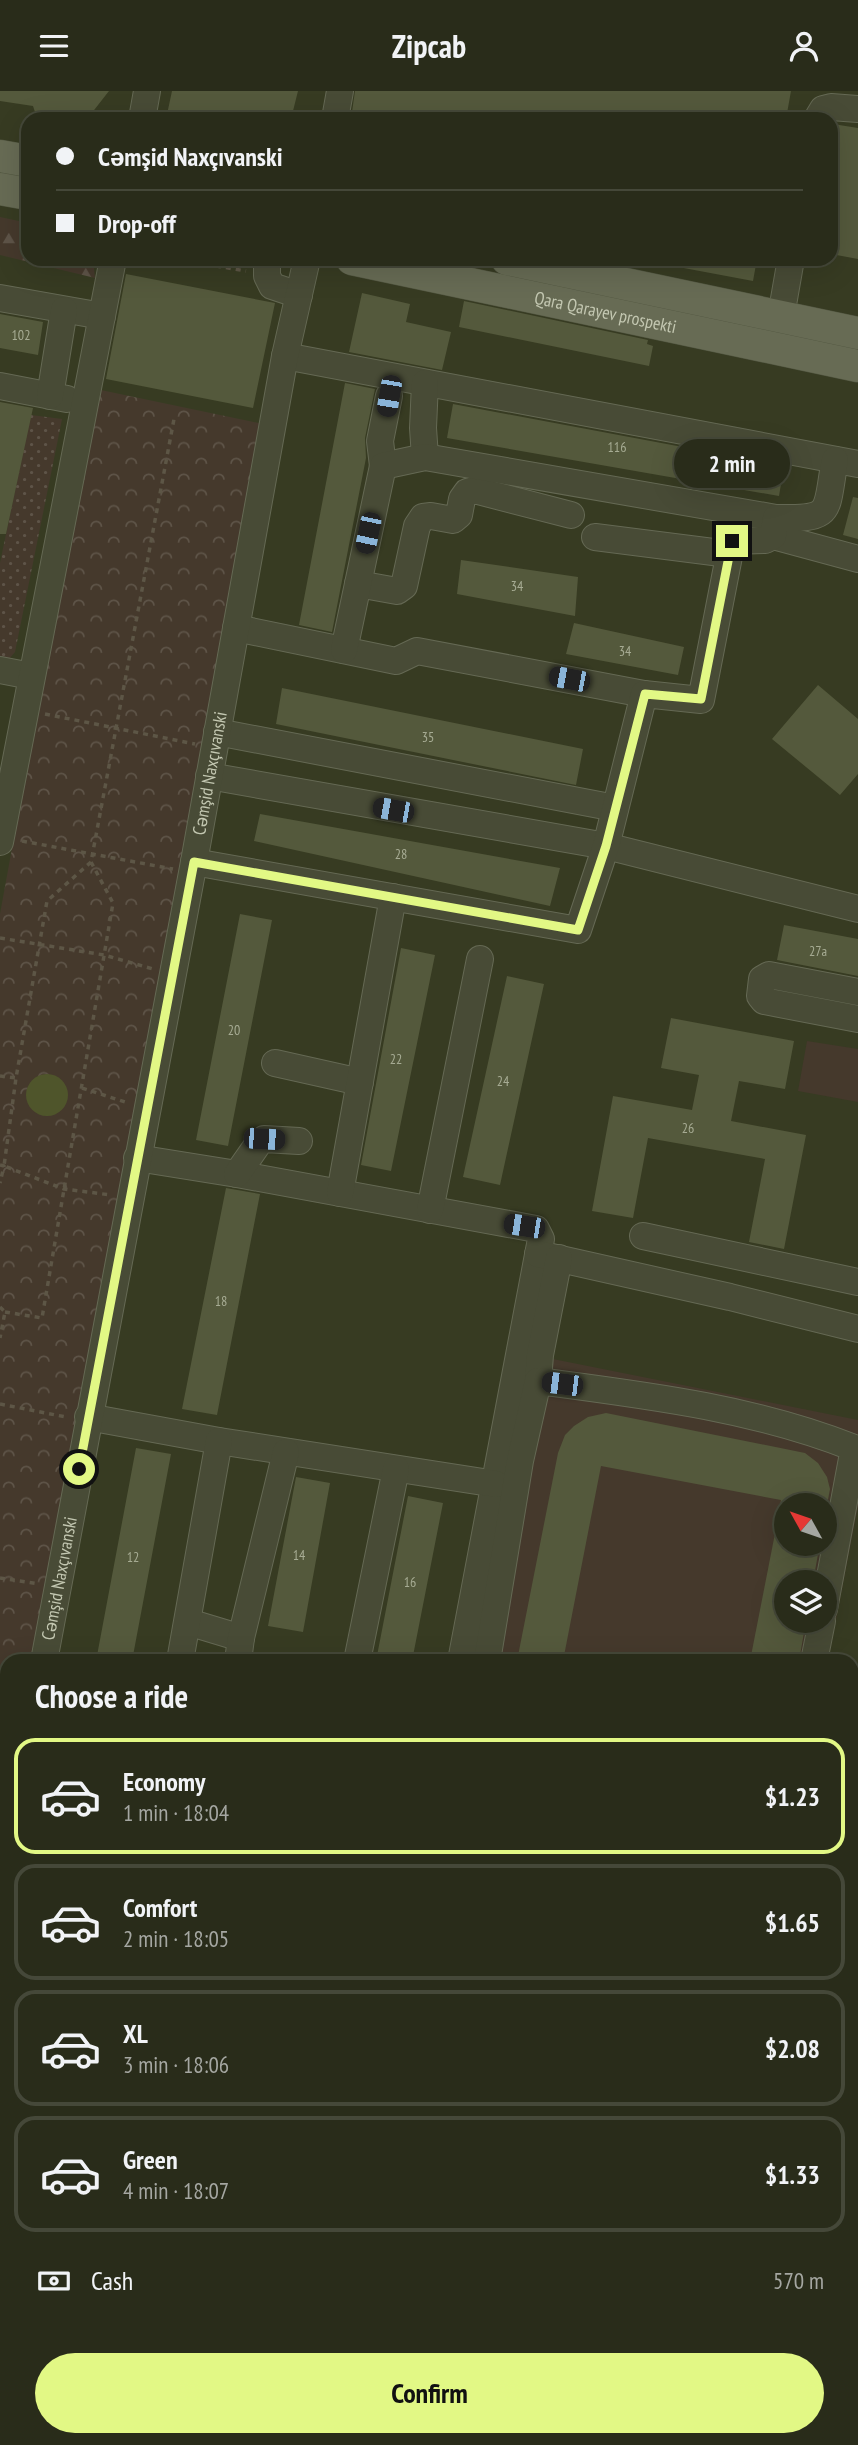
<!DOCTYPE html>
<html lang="en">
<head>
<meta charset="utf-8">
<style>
	:root { --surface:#292c1a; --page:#353827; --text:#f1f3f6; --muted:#a5a7a2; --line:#454839; --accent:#e2f885 }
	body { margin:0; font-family:"PT Sans Narrow",sans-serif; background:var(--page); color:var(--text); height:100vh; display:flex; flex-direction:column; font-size:26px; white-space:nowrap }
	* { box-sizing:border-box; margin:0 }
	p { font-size:23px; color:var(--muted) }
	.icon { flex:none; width:38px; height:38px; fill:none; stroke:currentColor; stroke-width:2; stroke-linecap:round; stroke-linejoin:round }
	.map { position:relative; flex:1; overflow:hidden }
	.side { position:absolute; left:0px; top:1563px; width:859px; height:793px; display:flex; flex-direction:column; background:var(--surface); border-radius:21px 21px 0 0; box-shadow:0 7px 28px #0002,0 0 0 2px var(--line) }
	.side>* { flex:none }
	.guide { position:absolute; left:21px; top:21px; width:817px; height:154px; border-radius:21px; box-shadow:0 7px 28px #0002,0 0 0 2px var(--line); display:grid; align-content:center; height:154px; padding:0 35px; background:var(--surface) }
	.needle { width:46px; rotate:310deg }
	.tools { position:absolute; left:774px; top:1402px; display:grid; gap:14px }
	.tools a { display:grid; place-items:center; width:63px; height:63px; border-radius:50%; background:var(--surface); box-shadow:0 7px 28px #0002,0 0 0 2px var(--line); font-size:35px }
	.end { position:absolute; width:32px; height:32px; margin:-16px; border:9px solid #e2f885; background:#111; box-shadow:0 0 0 4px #111 }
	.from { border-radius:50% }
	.bubble { position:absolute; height:49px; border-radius:24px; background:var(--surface); box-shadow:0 7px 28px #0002,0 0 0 2px var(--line); font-size:23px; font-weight:800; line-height:49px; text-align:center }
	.car { position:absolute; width:21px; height:42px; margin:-21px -10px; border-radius:9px; box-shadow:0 0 5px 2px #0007; background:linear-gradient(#222 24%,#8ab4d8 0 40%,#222 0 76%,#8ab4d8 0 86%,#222 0) }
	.guide b { display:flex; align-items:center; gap:24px; height:66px; font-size:26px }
	.guide b+b { border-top:2px solid var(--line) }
	.guide i { width:18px; height:18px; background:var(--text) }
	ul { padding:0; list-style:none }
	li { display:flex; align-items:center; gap:21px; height:116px; margin:0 14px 10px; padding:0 21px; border:4px solid var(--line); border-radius:21px }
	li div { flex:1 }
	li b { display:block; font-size:26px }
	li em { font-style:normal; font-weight:800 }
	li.on { border-color:var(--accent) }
	li>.icon { width:63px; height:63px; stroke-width:1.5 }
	h2 { padding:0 35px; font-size:32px; line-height:84px }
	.pay { display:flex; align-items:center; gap:18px; height:77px; padding:0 35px; font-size:26px }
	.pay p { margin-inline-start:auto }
	.button { display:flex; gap:14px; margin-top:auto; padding:14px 35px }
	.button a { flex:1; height:80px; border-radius:42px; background:var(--accent); color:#111; font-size:28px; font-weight:800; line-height:80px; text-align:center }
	header { display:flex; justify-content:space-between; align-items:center; height:91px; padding:0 35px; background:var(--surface); font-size:32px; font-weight:800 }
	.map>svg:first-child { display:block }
</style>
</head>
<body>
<header><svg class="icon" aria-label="menu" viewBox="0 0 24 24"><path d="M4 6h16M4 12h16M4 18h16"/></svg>Zipcab<svg class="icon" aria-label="person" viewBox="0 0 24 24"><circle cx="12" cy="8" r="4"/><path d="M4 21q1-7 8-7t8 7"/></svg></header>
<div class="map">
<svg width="858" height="2354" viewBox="0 0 858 2354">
	<defs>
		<pattern id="grass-dots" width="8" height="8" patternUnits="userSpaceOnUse" patternTransform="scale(1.75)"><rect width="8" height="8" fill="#45392c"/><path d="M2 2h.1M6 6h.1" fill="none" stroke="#5e5448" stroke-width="1.8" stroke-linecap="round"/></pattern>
		<pattern id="forest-firs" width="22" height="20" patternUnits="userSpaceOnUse" patternTransform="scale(1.75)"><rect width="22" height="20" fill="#45392c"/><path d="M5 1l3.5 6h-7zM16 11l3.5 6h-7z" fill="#5e5448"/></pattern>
		<pattern id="park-crowns" width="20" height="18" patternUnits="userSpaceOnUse" patternTransform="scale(1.75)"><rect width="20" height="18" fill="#45392c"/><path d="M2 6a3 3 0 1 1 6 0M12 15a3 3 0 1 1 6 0" fill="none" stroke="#5e5448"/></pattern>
	</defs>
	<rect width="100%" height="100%" fill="#373b22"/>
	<path fill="url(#grass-dots)" d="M31 324 62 328 15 561 8 569 0 567V472Z"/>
	<path fill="url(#forest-firs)" d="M0 126 28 132V168H93L95 187 0 164Z"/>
	<path fill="url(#park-crowns)" d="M96 298 263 333 32 1570H7V1700L0 1736V823Z"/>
	<path fill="#45392c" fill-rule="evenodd" d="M807 950 858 958V1011L798 1000Z
		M528 1263 858 1329V1415L828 1570H471ZM786 1414H824V1452H786ZM786 1491H824V1530H786Z"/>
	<path fill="#4f552b" d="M26 1004a21 21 0 1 1 42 0a21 21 0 1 1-42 0Z"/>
	<path fill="#54593c" d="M0 0H109L91 23 77 28 35 21 33 15 0 10Z
		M172 0H298L291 28H166Z
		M355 0H791L786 28H351Z
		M833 33 858 37V168L831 163Z
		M674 168H757L753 190 673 175Z
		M126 183 275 212 253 317 106 288Z
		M362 202 410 213 406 231 451 241 442 279 349 261Z
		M464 210 648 249 647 253 653 255 649 275 459 236Z
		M0 223 43 231 38 264 0 257Z
		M345 292 375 298 365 347 366 367 332 541 299 534Z
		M0 311 33 317 6 443H0Z
		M453 313 784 375 779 405 447 347Z
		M853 406 858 407V448L843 444Z
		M461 469 578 486 575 525 457 503Z
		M574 532 684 556 678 584 566 563Z
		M818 594 858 628V683L840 704 772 648Z
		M282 597 583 658 576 694 276 633Z
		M260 723 560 777 550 815 254 750Z
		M240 823 272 829 228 1055 196 1049Z
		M784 834 858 848V885L777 869Z
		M401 857 435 864 391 1080 361 1074Z
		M507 885 544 893 500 1094 463 1086Z
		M671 927 794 950 785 998 739 990 731 1030 806 1044 784 1158 749 1151 765 1068 648 1047 633 1127 592 1120 613 1005 692 1019 699 984 661 977Z
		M226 1097 260 1103 217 1324 182 1318Z
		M606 1322 805 1362 818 1372 827 1386 830 1398 827 1414H780L781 1409 601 1375 563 1570H517L558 1362 565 1344 574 1335 588 1326Z
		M136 1357 171 1363 132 1570H96Z
		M296 1386 330 1392 303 1541 268 1535Z
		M408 1405 443 1412 412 1570H376Z
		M779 1422H786V1452H820L813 1491H786V1530H806L799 1570H750Z"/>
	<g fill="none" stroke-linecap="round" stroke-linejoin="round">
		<g stroke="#656954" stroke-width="28">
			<g id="minor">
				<path d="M142 28 147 0"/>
				<path d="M335 28 340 0"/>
				<path d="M817 28 823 18 831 16 858 18"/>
				<path d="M267 168V185L272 195 299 204"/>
				<path d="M0 207 102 225"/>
				<path d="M781 225 791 168"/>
				<path d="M285 265 858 373"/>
				<path d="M0 295 67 308"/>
				<path d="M50 305 64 219"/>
				<path d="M425 366 423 337 425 292"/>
				<path d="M383 375 380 350 389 305"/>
				<path d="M773 445 858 468"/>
				<path d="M595 446 729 463"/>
				<path d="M358 493 397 500 404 495 417 435 423 426 431 425 453 429 459 424 462 408 467 401 474 399 571 424"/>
				<path d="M236 537 396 570 417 560 644 603"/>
				<path d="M344 559 383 375 425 366 776 427"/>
				<path d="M0 579 31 585"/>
				<path d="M217 641 615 717"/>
				<path d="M209 685 606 755 858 818"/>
				<path d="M0 751 113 168"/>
				<path d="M194 771 578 839 606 755 644 603 701 609 732 450 765 449 773 445 776 427C835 428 825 422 835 369"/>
				<path d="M858 901 769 884 762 888 760 905 764 910 858 928"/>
				<path d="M275 972 360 991"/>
				<path d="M137 1067 237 1083 536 1138 541 1148 461 1570"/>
				<path d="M237 1083 258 1053 264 1048 299 1050"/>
				<path d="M340 1102 393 806"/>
				<path d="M430 1119 480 868"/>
				<path d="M643 1145 858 1191"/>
				<path d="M538 1163 730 1206 858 1238"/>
				<path d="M538 1290 540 1264 559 1167"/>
				<path d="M88 1326 219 1350 496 1393"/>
				<path d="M188 1531 241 1547"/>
				<path id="s1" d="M44 1570 194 771 285 265 307 168"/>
				<path d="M180 1570 219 1350"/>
				<path d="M238 1570 241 1547 286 1361"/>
				<path d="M357 1570 396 1378"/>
				<path d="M487 1570 520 1370 538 1290C644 1304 754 1317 854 1357L824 1518"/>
				<path d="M814 1570 822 1530"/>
				<path d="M852 1685 858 1663"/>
				<path d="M0 1812 7 1774"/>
				<path d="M852 1892 858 1893"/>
				<path d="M852 1935 858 1936"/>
				<path d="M852 2032 858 2033"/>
				<path d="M0 2280 7 2281"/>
				<path d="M852 2342H858"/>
				<path d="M128 2348 159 2354"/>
				<path d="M371 2348 401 2354"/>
				<path d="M6 2354 7 2318"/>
				<path d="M292 2354 294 2348"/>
				<path d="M805 2354 807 2348"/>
			</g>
		</g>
		<g stroke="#535742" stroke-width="33">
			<g id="major">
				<path d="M0 65 28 70"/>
				<path d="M0 98 28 103"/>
				<path id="s2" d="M352 168 858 275"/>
				<path d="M507 168 858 242"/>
			</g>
		</g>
		<path stroke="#5d5646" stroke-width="3.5" stroke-dasharray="5 5" stroke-linecap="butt" d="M180 168H183
			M216 175 246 180
			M45 623 195 653
			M22 750 173 778
			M91 771 47 810 16 987 4 1075 64 1098 111 1104
			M0 847 104 864 153 878
			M0 985 16 987
			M82 997 128 1012
			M0 1074 4 1075 0 1092
			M0 1216 5 1221 0 1247
			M5 1221 42 1227 113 812 91 771 174 328
			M0 1313 66 1326
			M0 1487 39 1493
			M0 1641H7"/>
		<use href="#minor" stroke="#484b36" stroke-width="26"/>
		<use href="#major" stroke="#676b54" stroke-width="32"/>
	</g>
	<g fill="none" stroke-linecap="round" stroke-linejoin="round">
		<path stroke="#e2f885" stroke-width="9" d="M79 1378 194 771 578 839 606 755 645 603 701 608 732 450"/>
	</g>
	<g text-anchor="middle" stroke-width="5" stroke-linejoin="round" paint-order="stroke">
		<g font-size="14" fill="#a7ac94">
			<text x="21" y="249">102</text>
			<text x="617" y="361">116</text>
			<text x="517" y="500">34</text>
			<text x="625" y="565">34</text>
			<text x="428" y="651">35</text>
			<text x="401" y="768">28</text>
			<text x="818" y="865">27a</text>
			<text x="234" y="944">20</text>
			<text x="396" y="973">22</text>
			<text x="503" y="995">24</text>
			<text x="688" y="1042">26</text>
			<text x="221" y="1215">18</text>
			<text x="299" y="1469">14</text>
			<text x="133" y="1471">12</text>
			<text x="410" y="1496">16</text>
		</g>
		<g font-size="18" fill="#c3c7b1" stroke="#2c301b">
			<text dy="6" stroke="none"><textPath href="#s2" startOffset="259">Qara Qarayev prospekti</textPath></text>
			<text dy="6" stroke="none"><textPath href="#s1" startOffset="903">Cəmşid Naxçıvanski</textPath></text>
			<text dy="6" stroke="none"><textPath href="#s1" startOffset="84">Cəmşid Naxçıvanski</textPath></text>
		</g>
	</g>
</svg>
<div class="tools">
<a><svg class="needle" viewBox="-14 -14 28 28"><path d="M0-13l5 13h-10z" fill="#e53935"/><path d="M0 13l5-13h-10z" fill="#a5a7a2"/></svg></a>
<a><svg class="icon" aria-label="layers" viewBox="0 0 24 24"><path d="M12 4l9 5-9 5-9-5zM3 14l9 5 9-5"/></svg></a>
</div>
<i class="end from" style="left:79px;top:1378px"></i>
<i class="end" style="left:732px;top:450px"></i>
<div class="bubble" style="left:674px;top:348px;width:116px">2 min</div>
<i class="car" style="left:389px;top:305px;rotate:190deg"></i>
<i class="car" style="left:368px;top:442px;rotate:192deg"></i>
<i class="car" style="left:569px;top:588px;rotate:281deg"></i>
<i class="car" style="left:393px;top:719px;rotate:280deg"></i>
<i class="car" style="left:264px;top:1048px;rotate:93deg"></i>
<i class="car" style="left:524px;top:1135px;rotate:279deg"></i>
<i class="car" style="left:562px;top:1293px;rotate:277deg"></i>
<div class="guide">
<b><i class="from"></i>Cəmşid Naxçıvanski</b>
<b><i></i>Drop-off</b>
</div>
<section class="side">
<h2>Choose a ride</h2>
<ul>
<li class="on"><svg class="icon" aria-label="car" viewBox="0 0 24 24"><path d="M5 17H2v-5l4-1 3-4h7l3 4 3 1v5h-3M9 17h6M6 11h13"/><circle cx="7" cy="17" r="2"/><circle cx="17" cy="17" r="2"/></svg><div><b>Economy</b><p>1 min · 18:04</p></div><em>$1.23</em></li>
<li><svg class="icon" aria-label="car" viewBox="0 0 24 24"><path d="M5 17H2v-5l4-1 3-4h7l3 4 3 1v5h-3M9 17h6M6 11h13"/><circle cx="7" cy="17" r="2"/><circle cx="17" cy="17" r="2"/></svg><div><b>Comfort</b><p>2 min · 18:05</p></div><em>$1.65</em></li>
<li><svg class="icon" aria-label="car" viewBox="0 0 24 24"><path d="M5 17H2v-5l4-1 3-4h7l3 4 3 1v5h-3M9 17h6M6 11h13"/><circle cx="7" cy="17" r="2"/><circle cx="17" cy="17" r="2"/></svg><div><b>XL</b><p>3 min · 18:06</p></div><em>$2.08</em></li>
<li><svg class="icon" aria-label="car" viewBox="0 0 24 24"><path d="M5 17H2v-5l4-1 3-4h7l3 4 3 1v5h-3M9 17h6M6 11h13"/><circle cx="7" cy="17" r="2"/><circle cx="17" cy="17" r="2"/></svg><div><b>Green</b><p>4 min · 18:07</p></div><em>$1.33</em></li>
</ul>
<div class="pay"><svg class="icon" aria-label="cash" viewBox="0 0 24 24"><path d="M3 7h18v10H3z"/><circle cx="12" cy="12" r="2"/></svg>Cash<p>570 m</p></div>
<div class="button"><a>Confirm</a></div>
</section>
</div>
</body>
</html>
